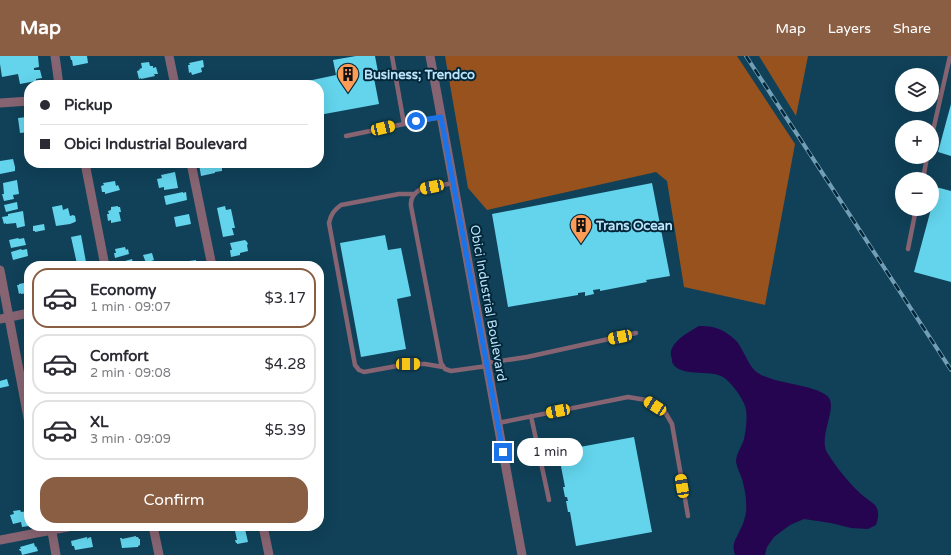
<!DOCTYPE html>
<html lang="en">
<head>
<meta charset="utf-8">
<style>
	:root { --surface:#fff; --page:#f7f7f7; --text:#2b2b33; --muted:#7c7c81; --line:#e1e1e2; --accent:#8a5e43 }
	body { margin:0; font-family:"Varela Round",sans-serif; background:var(--page); color:var(--text); height:100vh; display:flex; flex-direction:column; font-size:15px; white-space:nowrap }
	* { box-sizing:border-box; margin:0 }
	p { font-size:13px; color:var(--muted) }
	.icon { flex:none; width:22px; height:22px; fill:none; stroke:currentColor; stroke-width:2; stroke-linecap:round; stroke-linejoin:round }
	.map { position:relative; flex:1; overflow:hidden }
	.panel { position:absolute; left:24px; top:205px; width:300px; height:270px; display:flex; flex-direction:column; background:var(--surface); border-radius:16px; box-shadow:0 4px 16px #0002 }
	.panel>* { flex:none }
	.banner { position:absolute; left:24px; top:24px; width:300px; height:88px; border-radius:16px; box-shadow:0 4px 16px #0002; display:grid; align-content:center; height:88px; padding:0 16px; background:var(--surface) }
	.controls { position:absolute; left:895px; top:12px; display:grid; gap:8px }
	.controls a { display:grid; place-items:center; width:44px; height:44px; border-radius:50%; background:var(--surface); box-shadow:0 4px 16px #0002; font-size:20px }
	.end { position:absolute; width:18px; height:18px; margin:-9px; border:5px solid #1a73e8; background:#fff; box-shadow:0 0 0 2px #fff }
	.from { border-radius:50% }
	.bubble { position:absolute; height:28px; border-radius:14px; background:var(--surface); box-shadow:0 4px 16px #0002; font-size:13px; font-weight:600; line-height:28px; text-align:center }
	.car { position:absolute; width:12px; height:24px; margin:-12px -6px; border-radius:5px; box-shadow:0 0 3px 1px #0007; background:linear-gradient(#f5c518 24%,#345 0 40%,#f5c518 0 76%,#345 0 86%,#f5c518 0) }
	.banner b { display:flex; align-items:center; gap:14px; height:38px; font-size:15px }
	.banner b+b { border-top:1px solid var(--line) }
	.banner i { width:10px; height:10px; background:var(--text) }
	ul { padding:7px 0 0; list-style:none }
	li { display:flex; align-items:center; gap:12px; height:60px; margin:0 8px 6px; padding:0 8px; border:2px solid var(--line); border-radius:16px }
	li div { flex:1 }
	li b { display:block; font-size:15px }
	li em { font-style:normal; font-weight:600 }
	li.selected { border-color:var(--accent) }
	li>.icon { width:36px; height:36px; stroke-width:1.5 }
	.primary-button { display:flex; gap:8px; margin-top:auto; padding:8px 16px }
	.primary-button a { flex:1; height:46px; border-radius:16px; background:var(--accent); color:#fff; font-size:16px; font-weight:600; line-height:46px; text-align:center }
	header { display:flex; align-items:center; gap:24px; box-sizing:border-box; height:56px; padding:0 20px; background:var(--accent); color:#fff }
	header strong { font-size:19px }
	nav { display:flex; gap:22px; margin-inline-start:auto; font-size:14px }
	.map>svg:first-child { display:block }
</style>
</head>
<body>
<header>
<strong>Map</strong>
<nav><a>Map</a><a>Layers</a><a>Share</a></nav>
</header>
<div class="map">
<svg width="951" height="499" viewBox="0 0 951 499">
	<rect width="100%" height="100%" fill="#104158"/>
	<path fill="#98521d" d="M445 0H737L795 88 765 249 684 231 667 125 656 116 487 154 468 132Z
		M759 0H808L796 60Z"/>
	<path fill="#250550" d="M699 270C713 270 721 272 732 281 734 283 737 285 738 287 741 291 743 296 746 301 749 307 752 313 758 317 774 328 820 329 829 342 837 354 817 383 828 398 837 412 848 426 861 438 865 442 871 445 875 449 880 455 878 463 876 469L868 473 851 472 831 467 804 463 790 469 774 481 767 491 765 499H735C731 487 736 484 740 474 743 469 745 462 746 456 747 445 745 434 742 423 740 417 737 412 736 406 736 398 742 390 744 383 746 374 748 358 745 350 742 341 731 326 723 321 710 313 679 322 672 306 672 304 672 302 671 300 669 286 689 276 699 270Z"/>
	<path fill="#63d4ec" d="M0 0H38L39 11 34 12V14H40L42 22 36 23V25L20 28 18 18 2 21 0 8Z
		M70 0H87L88 7 73 10 72 4H71Z
		M356 0H375L378 16 373 17 379 48 319 59V29H304L303 26 336 19 333 4Z
		M203 4 204 11 201 12 202 16 192 19 191 16 189 17 188 9H190L189 7Z
		M149 6 150 10H153V12L156 11 158 18H154L155 20 141 23V22L139 23 137 15 140 14 139 13 142 12 141 7Z
		M951 48V100L938 96Z
		M27 61 29 76 20 77 18 62Z
		M13 103 15 111V115L0 118V105Z
		M207 107H225V110L222 111V115L215 116V117L201 120 199 108Z
		M175 116 178 132 164 134V131L159 132 157 123 162 122 161 119Z
		M17 124 19 138 13 139 14 143 4 145 2 138H4L3 127Z
		M115 125 116 130 118 129 120 134 105 138V136H102L101 130 104 129 103 127Z
		M652 127 670 220 646 224 647 226 600 235V233L593 234 594 238 585 240V236L578 237V239L508 251 492 158Z
		M936 131 951 135V226L914 216 931 153H932V148Z
		M183 136V137L186 136 187 144 166 149 164 140Z
		M17 146 18 153 6 156 4 149Z
		M62 149 63 154 68 152 70 160 73 159 75 160 76 165 75 166 70 168 56 170 52 151Z
		M118 150V151H120L121 156H119L121 165 111 167V164L108 165 107 158H109L108 155 111 154V151Z
		M225 150 226 154 231 153 235 172H232L234 179 223 181 217 152Z
		M23 155 25 170 17 172 16 167 6 168V167L4 168 2 161 8 160V158Z
		M189 158 191 168 176 171 174 161Z
		M44 168 45 174 35 176V175H33V170Z
		M81 179 86 206 77 208 71 181Z
		M385 179 388 194 401 192 411 240 397 243 406 293 361 301 340 187Z
		M18 182 19 183 24 182 26 189 11 192 9 184Z
		M245 184 247 186 248 188 247 189 248 195 240 197V199L231 201 230 194H232L230 187Z
		M125 191 126 194 128 193 129 198 115 202 114 197H116L115 193Z
		M21 193 22 194 27 193 28 200 13 204 11 196Z
		M152 197 154 204 146 207 143 199Z
		M132 203 133 207 135 206 136 210H119L118 207Z
		M196 204V205H198L199 210H183L182 206Z
		M29 226V237L21 238V237L19 238 17 229H19V228Z
		M7 323 9 330 0 332V325Z
		M634 381 652 476 576 490 570 456H568L566 445H568L567 441H565L563 431H565L558 395Z
		M20 454 21 456 29 455V470L22 471 21 466 13 468 10 459 14 458 13 455Z
		M245 473 248 486 237 488V487H236L235 484H237L235 475Z
		M136 480V481H138L139 483H140V489L138 490V491L122 492 120 482H122V483Z
		M87 481 88 484V482L91 481 93 491 75 494 74 490H72L71 485Z
		M34 487 35 491 36 490 38 495 22 499 21 495H20L19 493H21L20 491Z"/>
	<g fill="none" stroke-linecap="round" stroke-linejoin="round">
		<path stroke="#876471" stroke-width="4.5" d="M392 0 404 68 441 61
			M932 79 950 0
			M346 80 404 68
			M923 123 927 101
			M453 127 421 133C414 137 410 142 411 150L441 307 445 313 451 315 487 310
			M414 138H399L341 149C334 154 331 158 329 167L355 309 359 314 364 316 408 308H425L443 311
			M908 193 916 153
			M487 307 527 301 636 277
			M531 360 549 444
			M498 367 628 341 646 344 665 356 672 368 688 460"/>
		<path stroke="#876471" stroke-width="9" d="M55 0 59 29
			M169 0 175 29
			M430 0 522 499
			M0 47 29 45
			M85 107 105 210
			M191 107 212 210
			M0 214 29 367
			M0 263 29 257
			M51 470 56 499
			M153 470 159 499
			M263 470 269 499
			M0 484 73 470"/>
		<g stroke="#739fb6" stroke-width="4">
			<path id="rail" d="M746 0 951 314"/>
		</g>
		<use href="#rail" stroke="#002638" stroke-width="2.5" stroke-dasharray="8" stroke-linecap="butt"/>
	</g>
	<g fill="none" stroke-linecap="round" stroke-linejoin="round">
		<path stroke="#1a73e8" stroke-width="5" d="M416 65 441 61 503 396"/>
	</g>
	<defs>
		<g id="building-pin" transform="scale(1.15)"><path d="M0 17L-7.5 6A9.5 9.5 0 1 1 7.5 6Z" fill="#fe9c57" stroke="#002638"/><path d="M-4-6H4V6H1V3H-1V6H-4ZM-2.5-4.3h1.7v1.8h-1.7ZM.8-4.3h1.7v1.8H.8ZM-2.5-1h1.7V.8h-1.7ZM.8-1h1.7V.8H.8Z" fill="#111"/></g>
	</defs>
	<g fill-rule="evenodd">
		<use href="#building-pin" x="348" y="18"/>
		<use href="#building-pin" x="581" y="169"/>
	</g>
	<g text-anchor="middle" stroke-width="4" stroke-linejoin="round" paint-order="stroke">
		<g font-size="13" font-weight="bold" fill="#bde5fd" stroke="#002638" text-anchor="start">
			<text x="364" y="23">Business; Trendco</text>
			<text x="596" y="174">Trans Ocean</text>
		</g>
		<g font-size="13" fill="#bde5fd" stroke="#002638">
			<text transform="translate(489 247) rotate(80)" y="5">Obici Industrial Boulevard</text>
		</g>
	</g>
</svg>
<div class="controls">
<a><svg class="icon" aria-label="layers" viewBox="0 0 24 24"><path d="M12 4l9 5-9 5-9-5zM3 14l9 5 9-5"/></svg></a>
<a>+</a>
<a>−</a>
</div>
<i class="end from" style="left:416px;top:65px"></i>
<i class="end" style="left:503px;top:396px"></i>
<div class="bubble" style="left:517px;top:382px;width:66px">1 min</div>
<i class="car" style="left:383px;top:72px;rotate:77deg"></i>
<i class="car" style="left:432px;top:131px;rotate:258deg"></i>
<i class="car" style="left:620px;top:281px;rotate:258deg"></i>
<i class="car" style="left:408px;top:308px;rotate:89deg"></i>
<i class="car" style="left:655px;top:350px;rotate:303deg"></i>
<i class="car" style="left:558px;top:355px;rotate:259deg"></i>
<i class="car" style="left:682px;top:430px;rotate:351deg"></i>
<div class="banner">
<b><i class="from"></i>Pickup</b>
<b><i></i>Obici Industrial Boulevard</b>
</div>
<section class="panel">
<ul>
<li class="selected"><svg class="icon" aria-label="car" viewBox="0 0 24 24"><path d="M5 17H2v-5l4-1 3-4h7l3 4 3 1v5h-3M9 17h6M6 11h13"/><circle cx="7" cy="17" r="2"/><circle cx="17" cy="17" r="2"/></svg><div><b>Economy</b><p>1 min · 09:07</p></div><em>$3.17</em></li>
<li><svg class="icon" aria-label="car" viewBox="0 0 24 24"><path d="M5 17H2v-5l4-1 3-4h7l3 4 3 1v5h-3M9 17h6M6 11h13"/><circle cx="7" cy="17" r="2"/><circle cx="17" cy="17" r="2"/></svg><div><b>Comfort</b><p>2 min · 09:08</p></div><em>$4.28</em></li>
<li><svg class="icon" aria-label="car" viewBox="0 0 24 24"><path d="M5 17H2v-5l4-1 3-4h7l3 4 3 1v5h-3M9 17h6M6 11h13"/><circle cx="7" cy="17" r="2"/><circle cx="17" cy="17" r="2"/></svg><div><b>XL</b><p>3 min · 09:09</p></div><em>$5.39</em></li>
</ul>
<div class="primary-button"><a>Confirm</a></div>
</section>
</div>
</body>
</html>
